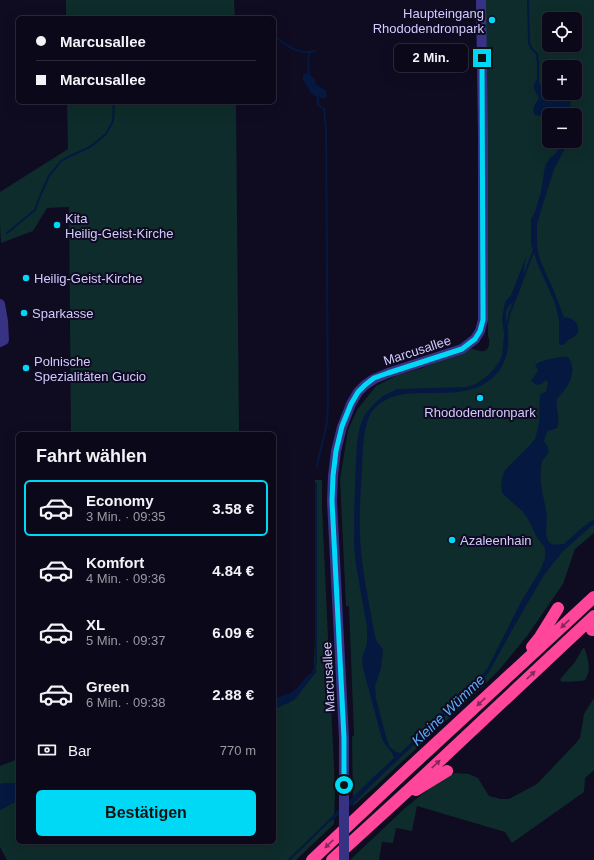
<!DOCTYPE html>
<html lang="de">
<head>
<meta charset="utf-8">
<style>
	:root { --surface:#0b0819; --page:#191626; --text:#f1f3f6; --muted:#9a9aa2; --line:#2b2938; --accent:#00d9f6 }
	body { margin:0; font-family:Helvetica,sans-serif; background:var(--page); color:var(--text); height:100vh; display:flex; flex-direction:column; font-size:15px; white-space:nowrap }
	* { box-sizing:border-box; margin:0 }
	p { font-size:13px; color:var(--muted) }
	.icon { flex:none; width:22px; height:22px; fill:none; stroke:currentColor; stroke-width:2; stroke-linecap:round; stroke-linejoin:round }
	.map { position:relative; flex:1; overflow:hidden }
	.side { position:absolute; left:16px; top:432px; width:260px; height:412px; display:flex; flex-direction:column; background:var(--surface); border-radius:6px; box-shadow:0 4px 16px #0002,0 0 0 1px var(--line) }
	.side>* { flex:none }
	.hud { position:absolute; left:16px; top:16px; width:260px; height:88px; border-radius:6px; box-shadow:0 4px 16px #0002,0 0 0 1px var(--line); display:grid; align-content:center; height:88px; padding:0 20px; background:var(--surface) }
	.fabs { position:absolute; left:542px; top:12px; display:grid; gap:8px }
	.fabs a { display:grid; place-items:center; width:40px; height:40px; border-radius:6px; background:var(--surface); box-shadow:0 4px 16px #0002,0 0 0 1px var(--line); font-size:20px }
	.end { position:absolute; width:18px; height:18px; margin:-9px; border:5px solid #00d9f6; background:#111; box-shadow:0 0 0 2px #111 }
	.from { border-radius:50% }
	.bubble { position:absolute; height:28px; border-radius:6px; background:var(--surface); box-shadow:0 4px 16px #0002,0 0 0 1px var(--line); font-size:13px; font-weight:700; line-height:28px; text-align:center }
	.hud b { display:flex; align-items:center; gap:14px; height:38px; font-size:15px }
	.hud b+b { border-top:1px solid var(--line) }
	.hud i { width:10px; height:10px; background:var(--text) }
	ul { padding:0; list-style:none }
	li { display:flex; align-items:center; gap:12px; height:56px; margin:0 8px 6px; padding:0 12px; border:2px solid transparent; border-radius:6px }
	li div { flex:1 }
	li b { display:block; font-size:15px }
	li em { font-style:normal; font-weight:700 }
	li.active { border-color:var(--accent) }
	li>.icon { width:36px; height:36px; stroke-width:1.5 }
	h2 { padding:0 20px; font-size:18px; line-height:48px }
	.pay { display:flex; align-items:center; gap:10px; height:44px; padding:0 20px; font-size:15px }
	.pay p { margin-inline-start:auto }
	.action { display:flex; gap:8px; margin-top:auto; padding:8px 20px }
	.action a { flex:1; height:46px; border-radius:6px; background:var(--accent); color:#111; font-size:16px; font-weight:700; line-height:46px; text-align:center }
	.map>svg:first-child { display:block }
</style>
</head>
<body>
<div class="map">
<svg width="594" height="860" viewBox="0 0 594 860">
	<rect width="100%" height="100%" fill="#0f0b21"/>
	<path fill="#0e2c2b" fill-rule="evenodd" d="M66 0H234L235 18H66Z
		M485 0H594V533L575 549 563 584 527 636 499 670 475 694 377 785 353 806 352 737 354 735 349 606H346L340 479 348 430 357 410 376 386 398 375 422 368 462 352 469 348C473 349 476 350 480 351 489 353 491 343 488 336ZM549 19H575V45H549ZM549 67H575V93H549ZM549 115H575V141H549Z
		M67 102H236L239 434H71L69 207 47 208 33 231 1 243 0 225V192L68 149Z
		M315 480H322V507L335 789 334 824 296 860H7L0 847V810L18 800V842H274V709L294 700 308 682 316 672V670L312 673 314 668 315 638Z
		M583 648 585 649C588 661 592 669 585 680L581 681 562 682 560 680 561 678 575 662Z
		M594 698V770L585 778 584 792 512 843 505 832 417 806 412 831 396 828 393 843 382 842 379 860H350L405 808 434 785 455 773 469 774 478 778 489 796 501 799H509L537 784 575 744 580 738 584 714Z
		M18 759V782C14 784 6 783 0 784V766Z"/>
	<path fill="#051940" d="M306 73C311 74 313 77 316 81L315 84 326 90 327 96 325 99C322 98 318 97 315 96 310 94 307 85 303 80V75Z
		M537 79 542 88 545 89 549 87V93H572L570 106 573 115H545L539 116 535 115C531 109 536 103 539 98 535 89 531 89 537 79Z
		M563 141H568L562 154 554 169 540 214 537 225V246L540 260 554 291 564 317C570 318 577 320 578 328 578 330 578 333 577 334 575 337 571 338 568 340 565 343 565 345 560 345L559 342V320L555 303 538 265 531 244V219L535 212 541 192 545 166 550 158 554 155 559 149Z
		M526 257C524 269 522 284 518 295 515 301 508 305 506 312 505 318 507 325 508 330 509 341 508 356 502 366 501 369 497 373 495 375 474 399 434 391 406 394 392 395 375 403 369 417 363 431 363 452 362 467 361 489 359 512 360 534 361 568 369 602 375 636L377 642 383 649 381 668 375 686 376 699 387 740 390 747 396 752 400 753 473 685 487 669 522 600 540 571 545 558V550L544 546 537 538 532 527 528 519 522 511 502 493 501 488 502 478 505 470 530 445 535 439 537 432 539 422 540 394 546 392 548 382 545 380 542 384 537 385 531 381C533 377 537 374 538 370L535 365C541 360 560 356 568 357 576 367 572 382 563 392 561 395 558 396 557 400 555 409 561 417 557 428L548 431 546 434 544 441C545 443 547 445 548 447 550 453 546 457 542 461 541 468 540 476 541 483 542 495 546 506 547 517 547 525 544 535 549 542 552 546 559 544 564 544L584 526 594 519V524L563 551 544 575 516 623 489 672 475 688 386 771 353 804 333 820 330 821 331 817 394 758C392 751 385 746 382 739L363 668 362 659 367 643V627L356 565 354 546V515L356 459 357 443 360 426 365 414 373 405 383 396 397 389 466 387 476 384 487 376 494 369 499 362 502 356 504 334 502 319 505 302 511 295Z
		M317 669 316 672 308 682 294 700 274 709V699L292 692 298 687 305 678Z
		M18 782V800L0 810V784C6 783 14 784 18 782Z"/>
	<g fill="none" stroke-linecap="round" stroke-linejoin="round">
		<path stroke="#051940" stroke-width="2" d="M528 0 529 43 532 49 537 54 538 62V81
			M185 18 187 17 193 18
			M274 36C287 45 298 56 315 51
			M309 53 308 62 309 75
			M7 233 35 210 40 196 49 176 61 161 70 156 90 147 106 134 113 121 114 102
			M518 291 534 250
			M507 325 510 312 516 297
			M317 466 327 423 328 406 326 130 324 109 318 105V96
			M314 672 316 662V483
			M289 860 331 819"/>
		<path stroke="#373284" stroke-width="10" d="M0 304 3 321 4 340 0 342
			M344 794V738L332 501 333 476 336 451 342 427 351 404 358 392 365 385 374 379 388 373 462 349 475 339 480 331 483 320V133L481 0"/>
		<path stroke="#ff469b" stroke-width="12" d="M592 630 594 628
			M532 647 540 637 558 608
			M416 790 447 771
			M312 860 406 771 594 597
			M332 860 414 785 594 616"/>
		<path stroke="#373284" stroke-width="10" d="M344 860V794"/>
	</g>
	<defs><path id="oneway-solid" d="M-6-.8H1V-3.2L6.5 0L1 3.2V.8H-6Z"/></defs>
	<g fill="#87285e">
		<use href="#oneway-solid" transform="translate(565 624) rotate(137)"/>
		<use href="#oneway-solid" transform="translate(531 675) rotate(-43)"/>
		<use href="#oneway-solid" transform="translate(481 702) rotate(137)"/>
		<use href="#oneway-solid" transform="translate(436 764) rotate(-43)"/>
		<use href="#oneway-solid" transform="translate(329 844) rotate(137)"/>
	</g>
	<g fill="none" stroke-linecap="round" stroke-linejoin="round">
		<path stroke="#00d9f6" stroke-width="5" d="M344 785V738L332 501 333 476 336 451 342 426 351 404 358 392 365 385 374 378 388 373 462 349 475 339 480 331 483 320V313L482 58"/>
	</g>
	<g fill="#00d9f6" stroke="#0f0b21" stroke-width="1.5">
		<circle cx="492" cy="20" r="4"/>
		<circle cx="57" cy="225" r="4"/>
		<circle cx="26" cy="278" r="4"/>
		<circle cx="24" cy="313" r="4"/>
		<circle cx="26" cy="368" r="4"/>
		<circle cx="480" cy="398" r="4"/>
		<circle cx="452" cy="540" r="4"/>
	</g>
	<g text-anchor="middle" stroke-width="4" stroke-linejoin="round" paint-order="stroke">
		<g font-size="13" fill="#d2cbff" stroke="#0f0b21" text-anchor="start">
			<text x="484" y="18" text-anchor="end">Haupteingang<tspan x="484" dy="15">Rhododendronpark</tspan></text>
			<text x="65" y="223">Kita<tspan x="65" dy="15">Heilig-Geist-Kirche</tspan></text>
			<text x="34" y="283">Heilig-Geist-Kirche</text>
			<text x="32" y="318">Sparkasse</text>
			<text x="34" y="366">Polnische<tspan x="34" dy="15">Spezialitäten Gucio</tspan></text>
			<text x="480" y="417" text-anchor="middle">Rhododendronpark</text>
			<text x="460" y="545">Azaleenhain</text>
		</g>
		<g font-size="13" fill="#d2cbff" stroke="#0f0b21">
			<text transform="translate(417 350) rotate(-18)" y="5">Marcusallee</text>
			<text transform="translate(328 677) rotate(-93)" y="5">Marcusallee</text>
		</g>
		<g font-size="14" font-style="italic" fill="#59afff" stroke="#0f0b21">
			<text transform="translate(448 710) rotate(-44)" y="5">Kleine Wümme</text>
		</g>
	</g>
</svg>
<div class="fabs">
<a><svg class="icon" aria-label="locate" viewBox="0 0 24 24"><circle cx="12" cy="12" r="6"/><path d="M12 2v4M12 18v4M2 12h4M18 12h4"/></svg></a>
<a>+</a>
<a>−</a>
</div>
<i class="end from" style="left:344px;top:785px"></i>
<i class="end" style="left:482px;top:58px"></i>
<div class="bubble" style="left:394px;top:44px;width:74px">2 Min.</div>
<div class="hud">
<b><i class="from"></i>Marcusallee</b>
<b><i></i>Marcusallee</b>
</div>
<section class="side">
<h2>Fahrt wählen</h2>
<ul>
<li class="active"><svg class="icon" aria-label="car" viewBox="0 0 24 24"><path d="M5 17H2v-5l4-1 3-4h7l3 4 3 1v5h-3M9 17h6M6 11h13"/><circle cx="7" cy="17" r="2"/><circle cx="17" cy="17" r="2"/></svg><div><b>Economy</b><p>3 Min. · 09:35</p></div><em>3.58 €</em></li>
<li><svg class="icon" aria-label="car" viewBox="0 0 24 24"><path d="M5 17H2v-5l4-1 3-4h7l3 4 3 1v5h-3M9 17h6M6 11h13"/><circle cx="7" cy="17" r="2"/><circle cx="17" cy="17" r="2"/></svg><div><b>Komfort</b><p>4 Min. · 09:36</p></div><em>4.84 €</em></li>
<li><svg class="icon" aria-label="car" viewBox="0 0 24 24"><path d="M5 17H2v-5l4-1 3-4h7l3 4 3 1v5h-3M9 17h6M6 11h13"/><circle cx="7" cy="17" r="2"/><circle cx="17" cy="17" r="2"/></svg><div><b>XL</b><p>5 Min. · 09:37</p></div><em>6.09 €</em></li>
<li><svg class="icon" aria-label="car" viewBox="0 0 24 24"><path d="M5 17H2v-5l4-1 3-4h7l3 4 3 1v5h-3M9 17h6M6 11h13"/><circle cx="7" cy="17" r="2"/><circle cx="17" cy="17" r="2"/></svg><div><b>Green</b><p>6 Min. · 09:38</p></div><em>2.88 €</em></li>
</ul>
<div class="pay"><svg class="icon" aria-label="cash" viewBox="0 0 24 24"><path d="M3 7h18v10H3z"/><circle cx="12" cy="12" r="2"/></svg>Bar<p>770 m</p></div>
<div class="action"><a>Bestätigen</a></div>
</section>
</div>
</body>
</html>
